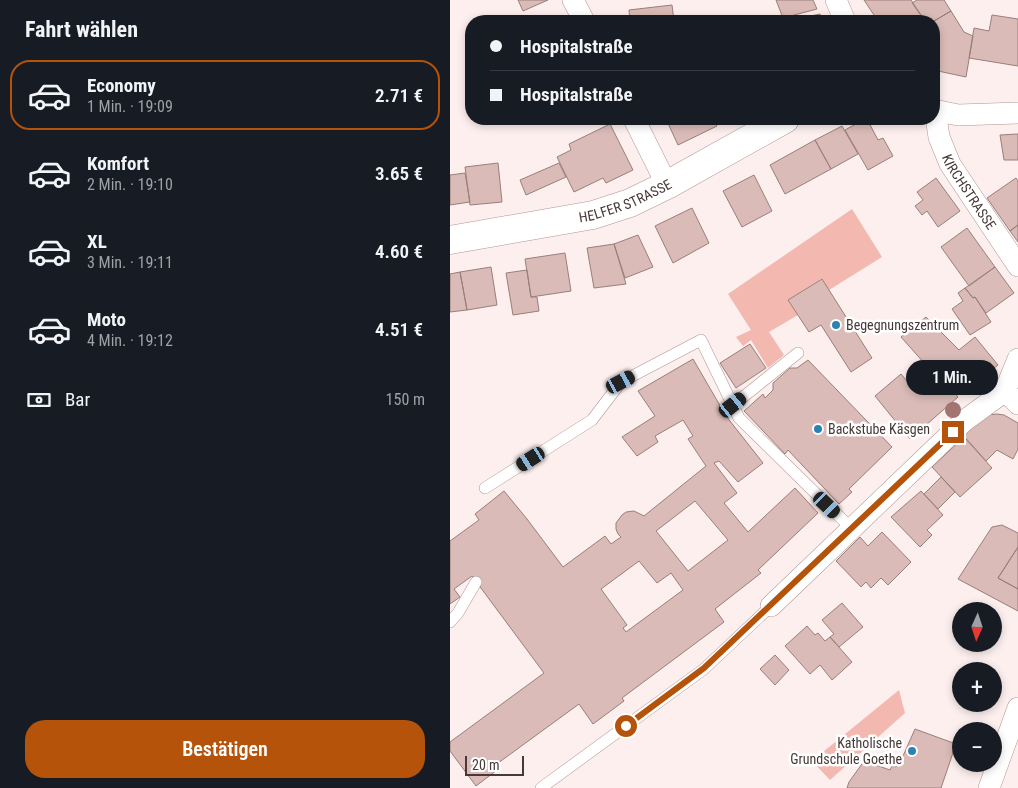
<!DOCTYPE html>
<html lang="de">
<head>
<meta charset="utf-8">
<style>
	:root { --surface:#171b24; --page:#242831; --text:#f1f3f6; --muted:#9ea1a6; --line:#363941; --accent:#b45309 }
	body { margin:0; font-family:"Roboto Condensed",sans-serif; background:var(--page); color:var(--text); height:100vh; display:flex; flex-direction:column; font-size:19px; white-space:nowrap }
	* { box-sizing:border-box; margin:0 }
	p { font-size:16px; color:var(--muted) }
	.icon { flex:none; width:28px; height:28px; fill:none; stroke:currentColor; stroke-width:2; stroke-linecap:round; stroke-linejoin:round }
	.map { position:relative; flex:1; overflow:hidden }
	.sheet { display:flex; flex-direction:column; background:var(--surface); width:450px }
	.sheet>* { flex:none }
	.hud { position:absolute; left:15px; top:15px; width:475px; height:110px; border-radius:20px; box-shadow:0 2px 8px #0003; display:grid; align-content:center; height:110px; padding:0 25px; background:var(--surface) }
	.needle { width:32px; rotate:183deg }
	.buttons { position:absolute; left:502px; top:602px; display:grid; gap:10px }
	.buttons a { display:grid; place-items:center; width:50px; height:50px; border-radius:50%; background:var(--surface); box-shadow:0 2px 8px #0003; font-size:25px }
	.scale { position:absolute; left:15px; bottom:12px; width:59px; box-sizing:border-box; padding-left:5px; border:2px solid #463937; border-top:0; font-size:14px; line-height:18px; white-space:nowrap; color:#463937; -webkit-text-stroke:4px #fff; paint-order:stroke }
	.end { position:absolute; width:22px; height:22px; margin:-11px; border:6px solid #b45309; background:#fff; box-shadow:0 0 0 2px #fff }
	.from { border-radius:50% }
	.bubble { position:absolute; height:35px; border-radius:18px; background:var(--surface); box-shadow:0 2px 8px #0003; font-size:16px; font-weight:600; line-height:35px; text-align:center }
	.car { position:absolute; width:15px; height:30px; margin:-15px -8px; border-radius:6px; box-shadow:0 0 4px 1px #0007; background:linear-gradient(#222 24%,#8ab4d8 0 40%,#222 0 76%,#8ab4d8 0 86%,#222 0) }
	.hud b { display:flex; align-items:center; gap:18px; height:48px; font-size:19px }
	.hud b+b { border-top:1px solid var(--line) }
	.hud i { width:12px; height:12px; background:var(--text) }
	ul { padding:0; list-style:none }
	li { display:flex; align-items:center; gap:15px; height:70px; margin:0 10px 8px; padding:0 15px; border:2px solid transparent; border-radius:20px }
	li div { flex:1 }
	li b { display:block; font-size:19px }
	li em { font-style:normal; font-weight:600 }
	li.selected { border-color:var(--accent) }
	li>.icon { width:45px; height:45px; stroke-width:1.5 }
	h2 { padding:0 25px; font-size:22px; line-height:60px }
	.pay { display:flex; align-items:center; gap:12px; height:55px; padding:0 25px; font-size:19px }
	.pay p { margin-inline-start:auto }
	.action { display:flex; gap:10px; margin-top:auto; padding:10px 25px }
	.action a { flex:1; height:58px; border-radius:20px; background:var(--accent); color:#fff; font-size:20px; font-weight:600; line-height:58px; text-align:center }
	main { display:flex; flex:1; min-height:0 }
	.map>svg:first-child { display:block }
</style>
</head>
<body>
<main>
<section class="sheet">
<h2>Fahrt wählen</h2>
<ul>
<li class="selected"><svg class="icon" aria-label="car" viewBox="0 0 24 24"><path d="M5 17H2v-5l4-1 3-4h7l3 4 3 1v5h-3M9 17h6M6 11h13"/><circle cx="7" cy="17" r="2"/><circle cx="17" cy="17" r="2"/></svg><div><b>Economy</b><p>1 Min. · 19:09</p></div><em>2.71 €</em></li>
<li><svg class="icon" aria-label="car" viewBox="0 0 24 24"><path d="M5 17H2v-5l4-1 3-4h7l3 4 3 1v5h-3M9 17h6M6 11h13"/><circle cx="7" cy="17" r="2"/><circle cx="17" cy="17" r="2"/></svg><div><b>Komfort</b><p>2 Min. · 19:10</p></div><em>3.65 €</em></li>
<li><svg class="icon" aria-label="car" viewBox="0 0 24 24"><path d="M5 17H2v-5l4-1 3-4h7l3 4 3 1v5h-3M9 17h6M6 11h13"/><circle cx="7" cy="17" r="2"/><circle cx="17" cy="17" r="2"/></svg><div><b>XL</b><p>3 Min. · 19:11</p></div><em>4.60 €</em></li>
<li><svg class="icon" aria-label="car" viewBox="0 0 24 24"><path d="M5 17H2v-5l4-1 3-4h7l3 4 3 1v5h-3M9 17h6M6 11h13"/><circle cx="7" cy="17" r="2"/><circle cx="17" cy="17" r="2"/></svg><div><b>Moto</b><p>4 Min. · 19:12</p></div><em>4.51 €</em></li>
</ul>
<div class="pay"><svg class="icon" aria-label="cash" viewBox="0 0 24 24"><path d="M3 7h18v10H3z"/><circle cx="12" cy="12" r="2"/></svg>Bar<p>150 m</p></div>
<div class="action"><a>Bestätigen</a></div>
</section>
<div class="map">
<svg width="568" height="788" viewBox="0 0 568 788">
	<rect width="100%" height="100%" fill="#fcefed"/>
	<path fill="#f3b8b0" d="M402 209 432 257 379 290 371 279 338 300 348 315 319 332 334 355 318 368 301 340 293 346 286 337 301 330 278 294Z
		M449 690 455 713 380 780 362 761Z"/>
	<path fill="#dabbb7" stroke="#9a7e7a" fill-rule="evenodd" d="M68 0H98L73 11Z
		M326 0H363L367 9 333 18Z
		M414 0H461L475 21H428Z
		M467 0H494L501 11 484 21H475L462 3Z
		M222 5 224 21H180L179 10Z
		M501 11 514 32 523 36 516 77 488 71 484 64V21Z
		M370 14 374 21H337Z
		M542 15 568 19V66L519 58 524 28 539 31Z
		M216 119H263L267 126 228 145Z
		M413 120 418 121 428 140 433 138 443 156 418 170 395 130Z
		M160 124 183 170 156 183 153 178 124 192 107 157 121 150 119 144Z
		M392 126 408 154 381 169 365 140Z
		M568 134V160H554L550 135Z
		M365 140 381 169 335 194 320 165Z
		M48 163 52 202 20 205 15 167Z
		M109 163 116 177 76 195 70 180Z
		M15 173 20 202 0 205V175Z
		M304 175 322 211 292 227 273 191Z
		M486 178 510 211 488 227 477 211 472 215 465 206 473 200 467 192Z
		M566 178 568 181V225L560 231 537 198Z
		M242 208 259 243 223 263 205 226Z
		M568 225V242L560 231Z
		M517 228 545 267 519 286 491 247Z
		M188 235 203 267 175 278 164 244Z
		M164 244 176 284 144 288 137 248Z
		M115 253 121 291 81 297 75 259Z
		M41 267 47 305 17 310 10 272Z
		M545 267 564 293 536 313 525 297 523 298 515 288Z
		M77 270 81 297H87L89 311 63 315 56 273Z
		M10 272 17 310 0 312V274Z
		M372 279 422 358 401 372 371 325 359 332 338 300Z
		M515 288 523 298 525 297 541 322 520 335 502 309 513 301 508 293Z
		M476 317 509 350 525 337 548 365 515 391 493 363 483 373 451 337Z
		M300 344 316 368 286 388 270 363Z
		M243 359 276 416 313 463 288 482 269 461 264 463 287 493 274 503 298 532 345 488 368 513 308 570 311 573 265 609 274 622 172 698 174 701 143 724 129 704 44 766 47 770 26 786 0 751V742L94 673 22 576 4 589 10 597 0 604V541L29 520 25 514 54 491 77 519 113 567 155 536 161 544 171 537 168 534 166 529V523L172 515 176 512 184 511 194 516 256 466 238 439 243 436 233 420 205 436 208 442 187 456 172 437 205 416 188 391ZM245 501 278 540 238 571 206 531ZM189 561 207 583 221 573 233 590 176 632 173 628 177 625 151 589Z
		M358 360 442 447 399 489 402 492 389 504 338 450 335 454 294 411 313 394 315 398 323 390V383L340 368H347Z
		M493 363 510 385 502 390 508 397 460 439 425 396 451 374 463 388Z
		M547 414 554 415 568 423V449L563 459 547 450 536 461 513 435 537 415Z
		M514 437 542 468 510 497 482 467Z
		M491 477 505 492 488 509 474 494Z
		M471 491 493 515 477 530 482 535 470 547 441 517Z
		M552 525 568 533V547L548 578 568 589V611L508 579 542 527Z
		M432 532 461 562 438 585 431 578 421 588 416 582 411 587 386 561 410 537 418 546Z
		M568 547V589L548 578Z
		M392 603 413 627 389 647 380 637 384 634 372 620Z
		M357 626 365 635 368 633 375 641 380 637 402 662 382 680 370 665 360 674 335 646Z
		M325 655 339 670 325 685 310 669Z
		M465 729 506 744 491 788H397L399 782 414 761 440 770 442 766 446 767 451 755 453 756Z"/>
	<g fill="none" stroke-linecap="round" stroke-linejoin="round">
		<g stroke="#b39692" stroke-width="12">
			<path id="service" d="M283 405 348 353
				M35 488 142 420 171 382 251 340 289 418 402 529
				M0 622 8 613 26 582
				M91 788 254 669 321 606"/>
		</g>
		<g stroke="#b39692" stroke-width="22">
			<g id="minor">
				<path d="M123 0 134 21"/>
				<path d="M386 0 395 21"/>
				<path d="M484 110 508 115 568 113"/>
				<path id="s1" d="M485 110 489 137 500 164 568 266"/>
				<path d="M184 119 217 185"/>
				<path d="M568 359 555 391 568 404"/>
				<path d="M321 606 514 421 555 391"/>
				<path d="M539 788 568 708"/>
			</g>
		</g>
		<g stroke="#b39692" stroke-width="29">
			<g id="tertiary">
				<path id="s2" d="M0 240 143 215 180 203 217 185 335 119"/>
			</g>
		</g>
		<use href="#service" stroke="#fff" stroke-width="11"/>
		<use href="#minor" stroke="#fff" stroke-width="21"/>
		<use href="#tertiary" stroke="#fff" stroke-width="28"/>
	</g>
	<circle fill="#a27472" cx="503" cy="410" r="8"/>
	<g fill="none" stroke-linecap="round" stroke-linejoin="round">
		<path stroke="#b45309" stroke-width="6" d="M176 726 254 668 503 432"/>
	</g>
	<g fill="#2c82b2" stroke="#fff" stroke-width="2">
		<circle cx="386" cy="325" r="5"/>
		<circle cx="368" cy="429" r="5"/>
		<circle cx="462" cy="751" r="5"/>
	</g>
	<g text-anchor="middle" stroke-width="5" stroke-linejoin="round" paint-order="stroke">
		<g font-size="14" fill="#463937" stroke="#fff">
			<text dy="5" stroke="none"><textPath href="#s1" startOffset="90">KIRCHSTRASSE</textPath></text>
			<text dy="5" stroke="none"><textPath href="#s2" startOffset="180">HELFER STRASSE</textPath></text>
		</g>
		<g font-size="14" fill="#463937" stroke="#fff" text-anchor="start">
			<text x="396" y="330">Begegnungszentrum</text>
			<text x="378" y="434">Backstube Käsgen</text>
			<text x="452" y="748" text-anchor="end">Katholische<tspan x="452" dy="16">Grundschule Goethe</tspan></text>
		</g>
	</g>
</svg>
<div class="buttons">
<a><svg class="needle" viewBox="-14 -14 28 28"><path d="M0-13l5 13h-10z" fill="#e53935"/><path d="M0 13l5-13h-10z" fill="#9ea1a6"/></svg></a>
<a>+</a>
<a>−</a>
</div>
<div class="scale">20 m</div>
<i class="end from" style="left:176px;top:726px"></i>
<i class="end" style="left:503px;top:432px"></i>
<div class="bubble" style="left:456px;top:360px;width:92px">1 Min.</div>
<i class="car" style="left:171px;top:382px;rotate:62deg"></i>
<i class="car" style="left:283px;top:405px;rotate:51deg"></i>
<i class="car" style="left:81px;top:459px;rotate:238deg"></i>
<i class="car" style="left:377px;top:505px;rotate:134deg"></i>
<div class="hud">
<b><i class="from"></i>Hospitalstraße</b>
<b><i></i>Hospitalstraße</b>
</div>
</div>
</main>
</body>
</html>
